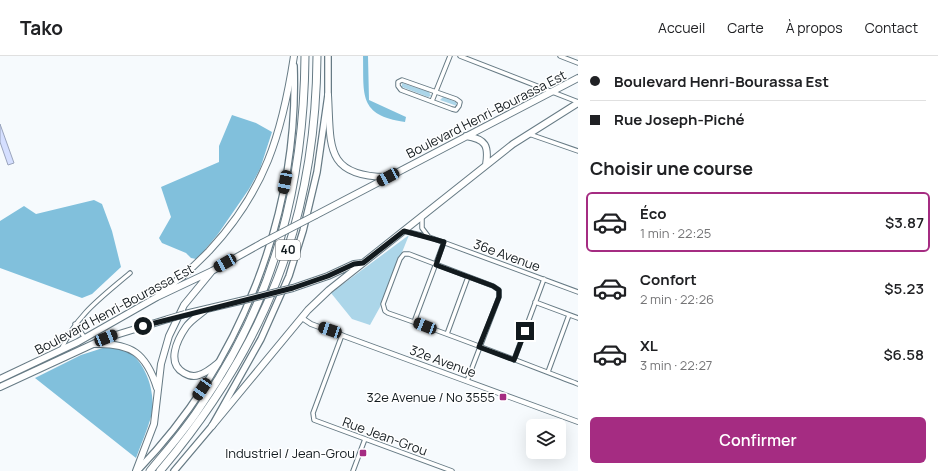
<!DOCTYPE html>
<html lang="fr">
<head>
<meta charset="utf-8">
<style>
	:root { --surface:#fff; --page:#f6f6f6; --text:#202124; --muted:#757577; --line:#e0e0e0; --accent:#a52c82 }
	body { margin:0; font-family:Manrope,sans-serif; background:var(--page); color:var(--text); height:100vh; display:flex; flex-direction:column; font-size:15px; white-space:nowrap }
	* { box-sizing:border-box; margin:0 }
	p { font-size:13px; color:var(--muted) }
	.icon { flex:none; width:22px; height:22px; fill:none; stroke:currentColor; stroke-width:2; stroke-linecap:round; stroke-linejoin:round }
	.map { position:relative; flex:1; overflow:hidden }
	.drawer { display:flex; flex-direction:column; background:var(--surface); width:360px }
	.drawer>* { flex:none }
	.banner { display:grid; align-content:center; height:88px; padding:0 12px; background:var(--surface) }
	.buttons { position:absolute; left:526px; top:363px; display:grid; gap:8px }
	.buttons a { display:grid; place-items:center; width:40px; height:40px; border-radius:6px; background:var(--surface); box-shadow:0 4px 16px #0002; font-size:20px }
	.end { position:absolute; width:18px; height:18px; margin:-9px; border:5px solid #121a1e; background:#fff; box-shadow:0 0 0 2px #fff }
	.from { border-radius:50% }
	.car { position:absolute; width:12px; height:24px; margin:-12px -6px; border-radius:5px; box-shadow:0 0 3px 1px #0007; background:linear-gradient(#222 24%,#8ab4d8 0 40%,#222 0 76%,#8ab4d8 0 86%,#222 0) }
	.banner b { display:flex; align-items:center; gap:14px; height:38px; font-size:15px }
	.banner b+b { border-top:1px solid var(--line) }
	.banner i { width:10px; height:10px; background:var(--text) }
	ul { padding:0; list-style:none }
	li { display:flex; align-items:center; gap:12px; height:60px; margin:0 8px 6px; padding:0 4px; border:2px solid transparent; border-radius:6px }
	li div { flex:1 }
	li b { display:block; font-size:15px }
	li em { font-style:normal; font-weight:600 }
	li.current { border-color:var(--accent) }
	li>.icon { width:36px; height:36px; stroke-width:1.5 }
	h2 { padding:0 12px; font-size:18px; line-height:48px }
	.button { display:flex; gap:8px; margin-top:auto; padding:8px 12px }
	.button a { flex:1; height:46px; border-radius:6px; background:var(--accent); color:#fff; font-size:16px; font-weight:600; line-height:46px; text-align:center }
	header { display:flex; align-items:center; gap:24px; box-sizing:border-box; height:56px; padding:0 20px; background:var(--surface); border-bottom:1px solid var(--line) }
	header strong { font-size:19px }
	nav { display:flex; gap:22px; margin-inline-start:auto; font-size:14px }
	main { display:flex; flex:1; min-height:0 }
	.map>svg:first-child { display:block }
</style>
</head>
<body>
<header>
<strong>Tako</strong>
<nav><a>Accueil</a><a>Carte</a><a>À propos</a><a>Contact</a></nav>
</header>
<main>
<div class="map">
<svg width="578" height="415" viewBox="0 0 578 415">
	<rect width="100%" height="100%" fill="#f6fafd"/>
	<path fill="#acd6e9" d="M402 27 429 36 431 40 428 41 402 31Z
		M443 41 456 46 457 50 440 44Z
		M409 179 380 251 370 269 352 263 331 237Z"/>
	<path fill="#81c0dc" d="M363 0H368L369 44 406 61 405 66C358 59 364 39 363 0Z
		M232 59 256 67 272 76 260 113 249 133 218 178 203 196 196 203 191 202 186 197 162 187 159 182 171 161 161 131 219 106V90Z
		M94 144 102 148 112 175 121 211 92 238 82 242 0 212V165L24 150 36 158Z
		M106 291C111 292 120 291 124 293 146 304 157 338 151 361 147 375 141 388 136 402L35 322 81 299Z"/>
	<path fill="#d5dfff" stroke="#9aa4bc" d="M0 68 14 107 8 109 0 86Z"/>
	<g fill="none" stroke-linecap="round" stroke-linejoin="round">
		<g stroke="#677b85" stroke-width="5.5">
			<path id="minor" d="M460 0 578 46
				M560 0 578 7
				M402 24 456 43 460 46 459 50 456 54 452 53 401 34 398 30V26Z
				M432 45 450 0
				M529 78 578 95
				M422 161V172L428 180
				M404 175 429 181 578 236
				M535 246 578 262
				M414 266 444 186
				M75 268 85 282
				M447 278 468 221
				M342 279 313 357 314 364 452 415
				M61 294C76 259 102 241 130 217
				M514 304 544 223
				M548 316 569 259
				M467 325 499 241V234L493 230 409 198H404L400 203 383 248 385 255 388 257C452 279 515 304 578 328
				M353 415 365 383"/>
		</g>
		<g stroke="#677b85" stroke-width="6">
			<path id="tertiary" d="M302 262 311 268 578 366"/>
		</g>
		<g stroke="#677b85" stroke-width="8">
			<path id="secondary" d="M137 415C240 309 299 158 294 10
				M174 415 212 370 261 283 289 220 303 175 317 116 328 39V0"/>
		</g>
		<g stroke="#677b85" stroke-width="8">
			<path id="primary" d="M328 39C331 89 324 120 386 121
				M466 80C486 83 489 90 486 109
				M316 159 578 22
				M293 232 328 220 354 208 363 207
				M157 241C164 232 174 227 183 220 192 212 201 203 209 195 265 135 282 78 294 0
				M204 255C198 260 191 264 186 271 177 284 166 307 184 317 189 320 194 321 199 319 206 317 212 312 218 307
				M185 258 240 245
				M95 288C131 287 146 297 157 332
				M0 323 78 286 157 241 212 215 262 187
				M0 331 106 282 168 263
				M212 370 308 254 329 234 513 88 578 47
				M136 415 154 368 161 308 169 280 184 249 212 215"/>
		</g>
		<g stroke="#677b85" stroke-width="9">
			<path id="motorway" d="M150 415C168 393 187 372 202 348 275 243 304 127 305 0
				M160 415C265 291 316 164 317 0"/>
		</g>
		<use href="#minor" stroke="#fff" stroke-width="3.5"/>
		<use href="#tertiary" stroke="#fff" stroke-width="4.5"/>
		<use href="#secondary" stroke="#fff" stroke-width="5.5"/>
		<use href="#primary" stroke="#fff" stroke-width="6"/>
		<use href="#motorway" stroke="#fff" stroke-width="7"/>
		<g stroke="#677b85" stroke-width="8" stroke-linecap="butt">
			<path id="primary-bridge" d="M262 187 316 159
				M240 245 293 232
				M168 263 185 258"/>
		</g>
		<use href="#primary-bridge" stroke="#fff" stroke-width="6"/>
	</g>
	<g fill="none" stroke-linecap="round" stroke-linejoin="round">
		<path stroke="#121a1e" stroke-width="5" d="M143 270 293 232 328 220 354 208 363 207 404 175 444 186 436 209 493 230 499 234V241L479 291 514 304 525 275"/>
	</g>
	<g fill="#a52c82" stroke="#fff" stroke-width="1.5">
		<rect x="499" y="337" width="8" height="8" rx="2"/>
		<rect x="359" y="393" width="8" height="8" rx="2"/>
	</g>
	<g text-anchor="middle" stroke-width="3" stroke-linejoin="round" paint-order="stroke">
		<rect fill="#fff" stroke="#595f62" stroke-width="1" x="276" y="184" width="24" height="20" rx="3"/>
		<g font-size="12" font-weight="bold" fill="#121a1e">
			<text x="288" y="198">40</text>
		</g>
		<g font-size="13" fill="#121a1e" stroke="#fff">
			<text transform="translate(486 58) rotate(-27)" y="5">Boulevard Henri-Bourassa Est</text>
			<text transform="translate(507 199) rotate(20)" y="5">36e Avenue</text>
			<text transform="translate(114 253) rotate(-28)" y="5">Boulevard Henri-Bourassa Est</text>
			<text transform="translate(443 305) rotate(20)" y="5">32e Avenue</text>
			<text transform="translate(385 380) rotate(20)" y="5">Rue Jean-Grou</text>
		</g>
		<g font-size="13" fill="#121a1e" stroke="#fff" text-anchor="end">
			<text x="495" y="346">32e Avenue / No 3555</text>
			<text x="355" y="402">Industriel / Jean-Grou</text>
		</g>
	</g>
</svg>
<div class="buttons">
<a><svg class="icon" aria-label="layers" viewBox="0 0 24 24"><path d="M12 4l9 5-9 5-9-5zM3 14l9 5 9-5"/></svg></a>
</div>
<i class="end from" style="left:143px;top:270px"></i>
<i class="end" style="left:525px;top:275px"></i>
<i class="car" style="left:388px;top:121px;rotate:242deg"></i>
<i class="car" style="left:285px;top:126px;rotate:191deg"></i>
<i class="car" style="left:225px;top:207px;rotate:241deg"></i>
<i class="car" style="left:425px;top:270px;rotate:291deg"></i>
<i class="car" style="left:330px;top:274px;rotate:289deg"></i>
<i class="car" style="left:106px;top:282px;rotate:68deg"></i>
<i class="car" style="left:202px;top:333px;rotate:214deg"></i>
</div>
<section class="drawer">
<div class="banner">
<b><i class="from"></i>Boulevard Henri-Bourassa Est</b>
<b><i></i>Rue Joseph-Piché</b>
</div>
<h2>Choisir une course</h2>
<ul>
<li class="current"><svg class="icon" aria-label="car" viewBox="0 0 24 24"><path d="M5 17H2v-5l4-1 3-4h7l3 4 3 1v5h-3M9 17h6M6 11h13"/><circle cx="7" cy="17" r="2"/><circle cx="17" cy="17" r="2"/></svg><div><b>Éco</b><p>1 min · 22:25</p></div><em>$3.87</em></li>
<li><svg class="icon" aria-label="car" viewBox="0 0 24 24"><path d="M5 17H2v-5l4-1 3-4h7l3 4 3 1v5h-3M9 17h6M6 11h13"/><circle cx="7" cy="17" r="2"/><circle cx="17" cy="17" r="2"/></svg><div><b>Confort</b><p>2 min · 22:26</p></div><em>$5.23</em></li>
<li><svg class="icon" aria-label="car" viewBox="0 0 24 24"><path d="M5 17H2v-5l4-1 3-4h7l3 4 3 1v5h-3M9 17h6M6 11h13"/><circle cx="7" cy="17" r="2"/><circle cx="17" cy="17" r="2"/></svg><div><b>XL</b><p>3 min · 22:27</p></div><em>$6.58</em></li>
</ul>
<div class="button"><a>Confirmer</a></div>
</section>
</main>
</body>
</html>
